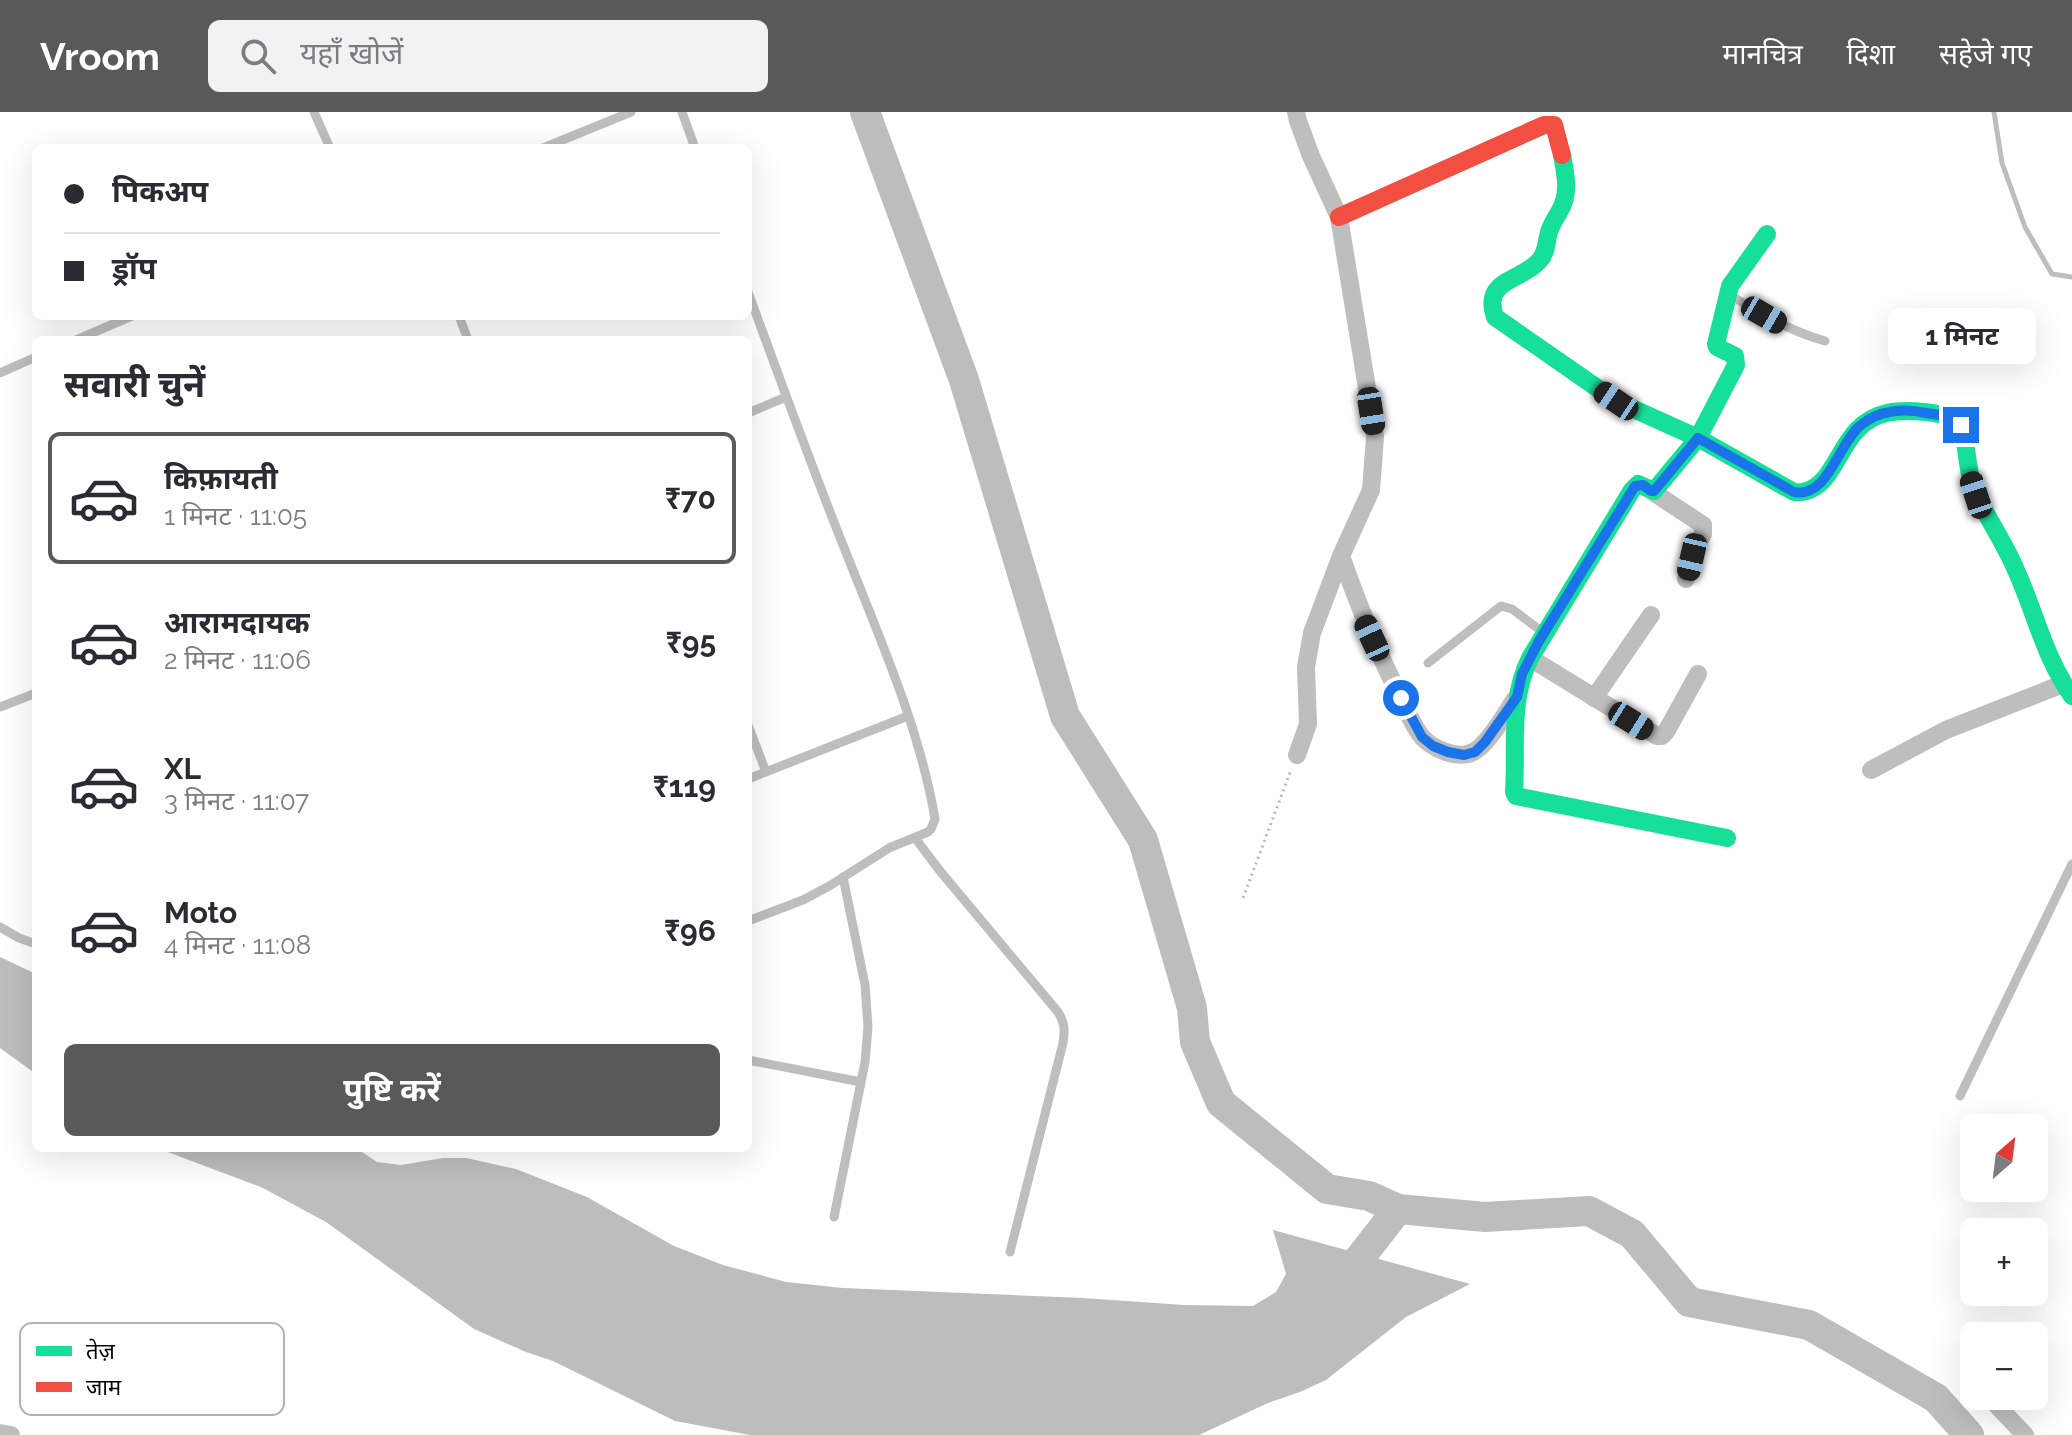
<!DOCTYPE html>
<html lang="hi">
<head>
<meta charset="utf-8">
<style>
	:root { --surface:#fff; --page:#f2f2f3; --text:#2b2b33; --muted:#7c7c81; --line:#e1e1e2; --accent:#595959 }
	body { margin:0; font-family:Raleway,"Noto Sans Devanagari",sans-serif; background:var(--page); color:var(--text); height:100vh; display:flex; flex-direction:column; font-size:30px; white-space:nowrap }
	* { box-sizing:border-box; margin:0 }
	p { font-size:26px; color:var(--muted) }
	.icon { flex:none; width:44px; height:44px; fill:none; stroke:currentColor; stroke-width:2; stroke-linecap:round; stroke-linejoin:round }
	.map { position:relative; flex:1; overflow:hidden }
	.side { position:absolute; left:32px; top:224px; width:720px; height:816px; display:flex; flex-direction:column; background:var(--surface); border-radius:12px; box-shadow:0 8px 32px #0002 }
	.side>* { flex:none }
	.guide { position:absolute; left:32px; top:32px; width:720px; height:176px; border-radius:12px; box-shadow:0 8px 32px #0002; display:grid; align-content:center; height:176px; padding:0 32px; background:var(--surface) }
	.needle { width:52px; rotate:28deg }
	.controls { position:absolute; left:1960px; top:1002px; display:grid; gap:16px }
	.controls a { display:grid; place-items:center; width:88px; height:88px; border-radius:12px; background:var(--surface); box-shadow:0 8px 32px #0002; font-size:40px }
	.end { position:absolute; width:36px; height:36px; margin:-18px; border:10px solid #1a73e8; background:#fff; box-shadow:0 0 0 4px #fff }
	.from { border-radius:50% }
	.bubble { position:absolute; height:56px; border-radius:12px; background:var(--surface); box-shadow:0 8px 32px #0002; font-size:26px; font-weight:700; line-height:56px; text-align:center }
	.car { position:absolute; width:24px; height:48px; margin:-24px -12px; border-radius:10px; box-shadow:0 0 6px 2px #0007; background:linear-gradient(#222 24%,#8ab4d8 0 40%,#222 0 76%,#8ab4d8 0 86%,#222 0) }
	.guide b { display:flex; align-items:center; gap:28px; height:76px; font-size:30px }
	.guide b+b { border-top:2px solid var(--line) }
	.guide i { width:20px; height:20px; background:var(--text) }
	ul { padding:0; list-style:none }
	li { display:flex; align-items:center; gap:24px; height:132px; margin:0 16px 12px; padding:0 16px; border:4px solid transparent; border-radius:12px }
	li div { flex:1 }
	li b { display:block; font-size:30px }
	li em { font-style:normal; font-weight:700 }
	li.on { border-color:var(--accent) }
	li>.icon { width:72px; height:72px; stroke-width:1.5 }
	h2 { padding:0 32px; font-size:36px; line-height:96px }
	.primary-button { display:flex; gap:16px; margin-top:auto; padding:16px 32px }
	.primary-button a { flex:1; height:92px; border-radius:12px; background:var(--accent); color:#fff; font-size:32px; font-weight:700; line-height:92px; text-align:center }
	header { display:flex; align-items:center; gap:48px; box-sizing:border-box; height:112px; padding:0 40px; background:var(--accent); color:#fff }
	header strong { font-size:38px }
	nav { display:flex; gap:44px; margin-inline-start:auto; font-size:28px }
	.search { width:560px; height:72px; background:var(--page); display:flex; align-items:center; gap:20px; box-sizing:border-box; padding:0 28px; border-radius:12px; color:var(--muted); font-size:30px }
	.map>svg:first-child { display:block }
</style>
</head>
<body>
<header>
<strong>Vroom</strong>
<div class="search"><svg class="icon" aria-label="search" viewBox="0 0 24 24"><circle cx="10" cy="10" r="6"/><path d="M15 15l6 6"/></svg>यहाँ खोजें</div>
<nav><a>मानचित्र</a><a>दिशा</a><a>सहेजे गए</a></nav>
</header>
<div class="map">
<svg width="2072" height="1323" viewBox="0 0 2072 1323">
	<rect width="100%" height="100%" fill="#fff"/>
	<path fill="#bdbdbd" d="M0 845 36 862V962L0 936Z
		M157 1036H356L377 1050 401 1053 443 1046H466L516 1057 587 1085 674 1134 723 1153 786 1170 843 1176 1083 1186 1184 1193 1253 1194 1276 1180 1286 1162 1273 1118 1470 1172 1406 1205 1326 1268 1300 1280 1268 1291 1199 1323H750L675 1309 553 1249 526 1240 474 1217 326 1110 261 1075Z"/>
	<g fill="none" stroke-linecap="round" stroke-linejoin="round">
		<path stroke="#bdbdbd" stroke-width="5" d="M1994 0 2002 51 2025 115 2052 162 2072 165"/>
		<path stroke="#bdbdbd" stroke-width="30" d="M865 0 964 268 1065 604 1143 728 1192 896 1195 930 1221 991 1327 1077 1369 1084 1398 1097 1485 1105 1589 1099 1632 1122 1689 1190 1809 1213 1936 1286 1969 1323
			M1331 1169 1359 1147 1398 1097"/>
		<path stroke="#b9b9b9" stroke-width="3" stroke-dasharray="2 4" stroke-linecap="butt" d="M1243 786 1291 658"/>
		<path stroke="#bebebe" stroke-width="9" d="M314 0 330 36
			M682 0 695 36
			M543 36 631 0
			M748 180C781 270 813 359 849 448 882 532 920 618 935 707L931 717 928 720 889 736 831 773 803 788 748 809
			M1730 183C1761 202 1790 219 1825 229
			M459 204 468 228
			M76 228 132 204
			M0 261 36 245
			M748 301 786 285
			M1428 551 1501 494 1512 497 1544 521
			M0 595 36 581
			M748 613 766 660
			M748 667 908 604
			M915 726 940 759 1058 900C1065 911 1065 919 1063 931L1010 1140
			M0 815 19 826 36 832
			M748 948 861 970
			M1960 984 2072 752
			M834 1105 865 950 868 915 865 873 843 765"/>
		<path stroke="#bebebe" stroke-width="18" d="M1296 0 1298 9 1311 44 1339 105 1375 325 1371 378 1341 444 1312 521 1306 555 1308 612 1297 643
			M1653 380 1703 413V422L1694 436 1686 467
			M1341 444C1357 489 1374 533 1396 576 1404 592 1411 611 1422 625 1433 637 1458 648 1473 640 1488 633 1505 602 1515 587
			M1530 546 1657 624H1662L1666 620 1698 562
			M1594 586 1651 503
			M1871 658 1946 618 2063 572
			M1988 1284 2025 1323
			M0 1321 11 1323"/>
		<path stroke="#16e098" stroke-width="18" d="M1562 43C1565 59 1569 77 1563 92 1559 102 1552 110 1549 120 1546 130 1547 141 1539 149 1520 170 1482 167 1495 205L1616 289 1698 326 1794 380C1798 380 1802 381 1806 379 1840 370 1839 311 1887 301 1904 297 1945 299 1958 310 1966 316 1967 360 1973 374 1984 403 2003 427 2015 456 2035 499 2044 545 2072 584
			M1727 726 1516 684 1514 680C1517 634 1509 588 1530 546L1632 378 1638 372 1654 379 1698 326 1736 253 1735 244 1717 235 1716 232 1730 174 1767 122"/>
		<path stroke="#f24e42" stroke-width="18" d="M1339 105 1544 13H1554L1562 43"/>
	</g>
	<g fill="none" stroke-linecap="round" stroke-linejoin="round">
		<path stroke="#1a73e8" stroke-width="10" d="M1401 586 1422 625 1433 634 1448 640 1464 643 1475 640 1485 630 1517 585 1522 562 1539 529 1635 374 1643 373 1651 379H1654L1698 326 1794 380C1829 386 1838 331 1861 313 1879 298 1904 296 1926 301 1939 303 1951 304 1961 313"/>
	</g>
	<rect x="20" y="1211" width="264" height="92" rx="12" fill="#fff" stroke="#b2b2b2" stroke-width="2"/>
	<rect x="36" y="1234" width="36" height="10" fill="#16e098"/>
	<rect x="36" y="1270" width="36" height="10" fill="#f24e42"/>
	<g font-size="22" fill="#000">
		<text x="86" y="1247">तेज़</text>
		<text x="86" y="1283">जाम</text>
	</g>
</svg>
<div class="controls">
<a><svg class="needle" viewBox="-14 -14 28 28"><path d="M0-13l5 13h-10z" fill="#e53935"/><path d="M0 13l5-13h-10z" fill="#7c7c81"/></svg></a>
<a>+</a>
<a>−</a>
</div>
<i class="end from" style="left:1401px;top:586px"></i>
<i class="end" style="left:1961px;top:313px"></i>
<div class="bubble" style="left:1888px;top:196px;width:148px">1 मिनट</div>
<i class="car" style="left:1764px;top:203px;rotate:120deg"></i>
<i class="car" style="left:1616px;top:289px;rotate:304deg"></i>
<i class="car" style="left:1371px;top:299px;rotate:171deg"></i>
<i class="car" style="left:1976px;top:383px;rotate:342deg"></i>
<i class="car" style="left:1692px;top:445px;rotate:193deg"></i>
<i class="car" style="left:1372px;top:526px;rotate:335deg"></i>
<i class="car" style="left:1631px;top:609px;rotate:122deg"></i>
<div class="guide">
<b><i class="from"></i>पिकअप</b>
<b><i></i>ड्रॉप</b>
</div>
<section class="side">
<h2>सवारी चुनें</h2>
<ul>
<li class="on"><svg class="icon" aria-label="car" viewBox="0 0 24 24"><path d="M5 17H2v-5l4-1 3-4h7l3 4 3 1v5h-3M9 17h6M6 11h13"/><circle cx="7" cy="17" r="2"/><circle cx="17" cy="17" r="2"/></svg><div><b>किफ़ायती</b><p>1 मिनट · 11:05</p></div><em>₹70</em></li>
<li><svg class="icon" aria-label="car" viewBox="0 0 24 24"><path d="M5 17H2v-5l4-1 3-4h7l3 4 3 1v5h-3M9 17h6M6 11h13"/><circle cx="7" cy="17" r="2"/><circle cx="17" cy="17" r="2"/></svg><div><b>आरामदायक</b><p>2 मिनट · 11:06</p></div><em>₹95</em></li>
<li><svg class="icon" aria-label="car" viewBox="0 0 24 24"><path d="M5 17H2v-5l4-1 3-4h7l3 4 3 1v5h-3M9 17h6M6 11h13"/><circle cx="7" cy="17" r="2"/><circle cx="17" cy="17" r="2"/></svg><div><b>XL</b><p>3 मिनट · 11:07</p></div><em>₹119</em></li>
<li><svg class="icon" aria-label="car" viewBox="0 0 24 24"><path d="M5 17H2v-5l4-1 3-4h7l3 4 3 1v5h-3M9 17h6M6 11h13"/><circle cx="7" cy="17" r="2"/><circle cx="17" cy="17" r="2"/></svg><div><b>Moto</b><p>4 मिनट · 11:08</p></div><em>₹96</em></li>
</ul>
<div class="primary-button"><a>पुष्टि करें</a></div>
</section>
</div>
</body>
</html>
